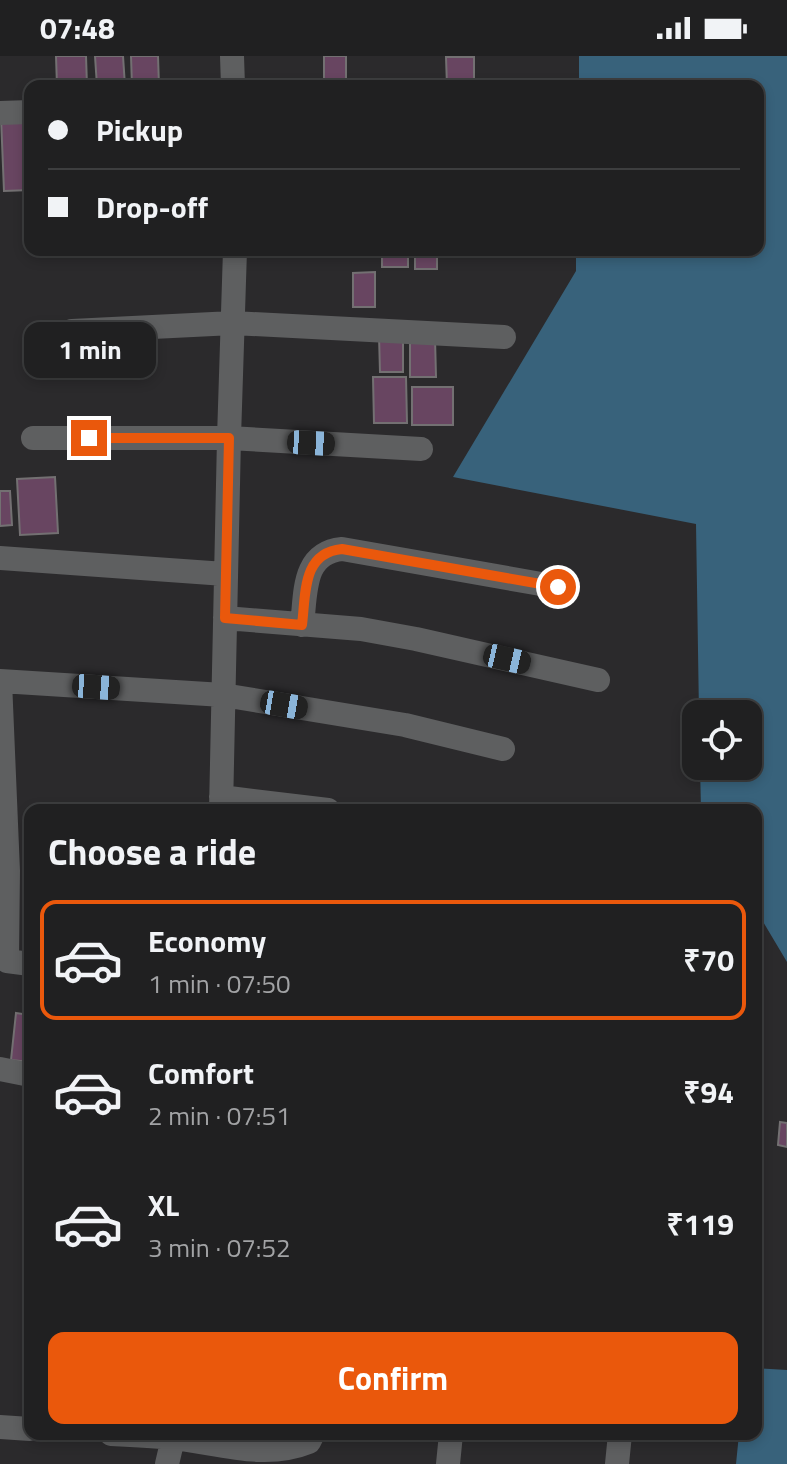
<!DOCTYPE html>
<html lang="en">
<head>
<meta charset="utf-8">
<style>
	:root { --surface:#202021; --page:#2d2d2e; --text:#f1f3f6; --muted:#a2a3a5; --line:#3d3e3f; --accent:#ea580c }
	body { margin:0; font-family:"Titillium Web",sans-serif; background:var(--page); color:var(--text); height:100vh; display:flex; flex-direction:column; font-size:30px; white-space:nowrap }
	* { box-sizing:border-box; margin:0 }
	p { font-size:26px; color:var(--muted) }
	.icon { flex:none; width:44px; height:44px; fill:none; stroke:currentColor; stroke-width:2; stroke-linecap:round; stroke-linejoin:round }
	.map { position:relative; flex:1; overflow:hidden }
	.sheet { position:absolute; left:24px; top:748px; width:738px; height:636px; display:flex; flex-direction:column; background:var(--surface); border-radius:16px; box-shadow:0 4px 12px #0003,0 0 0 2px var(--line) }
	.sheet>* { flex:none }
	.banner { position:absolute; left:24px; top:24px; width:740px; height:176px; border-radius:16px; box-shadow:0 4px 12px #0003,0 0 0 2px var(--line); display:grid; align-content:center; height:176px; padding:0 24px; background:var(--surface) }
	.tools { position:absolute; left:682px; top:644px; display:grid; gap:16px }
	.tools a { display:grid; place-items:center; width:80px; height:80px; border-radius:16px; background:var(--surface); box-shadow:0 4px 12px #0003,0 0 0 2px var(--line); font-size:40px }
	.end { position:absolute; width:36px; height:36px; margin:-18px; border:10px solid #ea580c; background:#fff; box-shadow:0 0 0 4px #fff }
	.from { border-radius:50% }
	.bubble { position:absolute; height:56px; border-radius:16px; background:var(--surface); box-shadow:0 4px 12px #0003,0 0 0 2px var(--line); font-size:26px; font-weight:700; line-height:56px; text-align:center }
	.car { position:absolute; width:24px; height:48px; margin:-24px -12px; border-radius:10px; box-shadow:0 0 6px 2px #0007; background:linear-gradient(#222 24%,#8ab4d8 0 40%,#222 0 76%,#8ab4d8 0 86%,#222 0) }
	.banner b { display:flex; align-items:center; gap:28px; height:76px; font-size:30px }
	.banner b+b { border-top:2px solid var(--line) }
	.banner i { width:20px; height:20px; background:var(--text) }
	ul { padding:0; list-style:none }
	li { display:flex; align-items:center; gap:24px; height:120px; margin:0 16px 12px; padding:0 8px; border:4px solid transparent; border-radius:16px }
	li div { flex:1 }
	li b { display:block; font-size:30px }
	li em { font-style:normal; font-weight:700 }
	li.on { border-color:var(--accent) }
	li>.icon { width:72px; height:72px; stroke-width:1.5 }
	h2 { padding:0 24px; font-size:36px; line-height:96px }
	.action { display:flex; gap:16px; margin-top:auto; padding:16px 24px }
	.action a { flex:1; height:92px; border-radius:16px; background:var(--accent); color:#fff; font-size:32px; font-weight:700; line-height:92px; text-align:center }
	.status { display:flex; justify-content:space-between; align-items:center; height:56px; padding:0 40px; background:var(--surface); direction:ltr }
	.status svg { height:22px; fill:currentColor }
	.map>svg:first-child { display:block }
</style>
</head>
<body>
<div class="status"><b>07:48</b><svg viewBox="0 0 49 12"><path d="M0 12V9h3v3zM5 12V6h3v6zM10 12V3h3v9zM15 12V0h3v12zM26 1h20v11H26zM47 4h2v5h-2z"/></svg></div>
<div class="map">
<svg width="787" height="1408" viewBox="0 0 787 1408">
	<rect width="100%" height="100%" fill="#2b2a2c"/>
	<path fill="#38627b" d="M579 0H787V906L756 854V754H701L700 710H748V658H699L696 468 453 421 576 215V194H758V30H579Z
		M756 1312 787 1314V1408H736L739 1378H756Z"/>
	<path fill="#684561" stroke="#737072" stroke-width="2" d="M56 0H86L87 30H57Z
		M95 0H123L125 30H97Z
		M131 0H158L159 30H132Z
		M324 0H346V30H324Z
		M446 1H474V30H447Z
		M30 59V134L4 135 1 61Z
		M382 194H408V211H382Z
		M415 194H437V213H415Z
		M375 216V251H353V217Z
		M379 279H403V316H380Z
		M410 282H435L436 321H410Z
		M373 321H406L407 367H374Z
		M412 331H453V369H412Z
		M55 421 58 477 20 479 17 423Z
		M0 435H10L12 469 0 470Z
		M16 957 30 959V1006L11 1004Z
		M780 1066 787 1067V1091L778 1089Z"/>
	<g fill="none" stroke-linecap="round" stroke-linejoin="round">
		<path stroke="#5e5f60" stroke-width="24" d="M232 0 233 30
			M0 57 30 56
			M72 275 233 267 504 281
			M33 382H229L421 393
			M0 502 225 518
			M225 562 361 573 416 583 598 624
			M302 569C306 537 302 497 342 493L558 531
			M0 625 223 639 405 669 503 693
			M0 625 8 815 7 905 30 908
			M221 741 328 754
			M221 754 229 382 235 194
			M0 1013 30 1019
			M0 1371 30 1373
			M111 1378C132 1379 153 1380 174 1382 219 1387 265 1404 309 1386L313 1378
			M167 1408 174 1378
			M448 1408 451 1378
			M617 1408 620 1378"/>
	</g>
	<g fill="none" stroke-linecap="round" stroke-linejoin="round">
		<path stroke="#ea580c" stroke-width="10" d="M89 382H229L225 562 302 569C306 537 302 497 342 493L558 531"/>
	</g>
</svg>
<div class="tools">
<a><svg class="icon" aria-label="locate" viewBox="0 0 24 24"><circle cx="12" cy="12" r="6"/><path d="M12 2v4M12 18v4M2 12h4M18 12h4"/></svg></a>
</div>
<i class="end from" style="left:558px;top:531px"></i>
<i class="end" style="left:89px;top:382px"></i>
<div class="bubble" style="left:24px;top:266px;width:132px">1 min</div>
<i class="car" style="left:311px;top:387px;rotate:93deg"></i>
<i class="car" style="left:507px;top:603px;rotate:103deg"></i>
<i class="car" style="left:96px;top:631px;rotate:94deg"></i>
<i class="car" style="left:284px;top:649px;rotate:100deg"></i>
<div class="banner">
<b><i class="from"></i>Pickup</b>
<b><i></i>Drop-off</b>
</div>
<section class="sheet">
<h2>Choose a ride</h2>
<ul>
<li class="on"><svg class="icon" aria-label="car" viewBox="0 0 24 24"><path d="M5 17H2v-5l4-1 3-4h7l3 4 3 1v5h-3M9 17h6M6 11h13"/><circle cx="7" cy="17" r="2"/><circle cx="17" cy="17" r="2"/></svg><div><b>Economy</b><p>1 min · 07:50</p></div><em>₹70</em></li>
<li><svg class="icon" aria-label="car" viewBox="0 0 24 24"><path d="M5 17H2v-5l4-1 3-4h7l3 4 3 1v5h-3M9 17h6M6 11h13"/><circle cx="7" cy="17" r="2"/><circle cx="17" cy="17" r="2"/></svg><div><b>Comfort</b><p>2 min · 07:51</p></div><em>₹94</em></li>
<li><svg class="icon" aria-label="car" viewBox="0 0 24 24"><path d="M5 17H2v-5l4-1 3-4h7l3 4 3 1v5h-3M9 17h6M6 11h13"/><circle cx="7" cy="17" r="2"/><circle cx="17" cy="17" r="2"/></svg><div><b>XL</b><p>3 min · 07:52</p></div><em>₹119</em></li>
</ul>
<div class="action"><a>Confirm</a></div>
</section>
</div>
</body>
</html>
